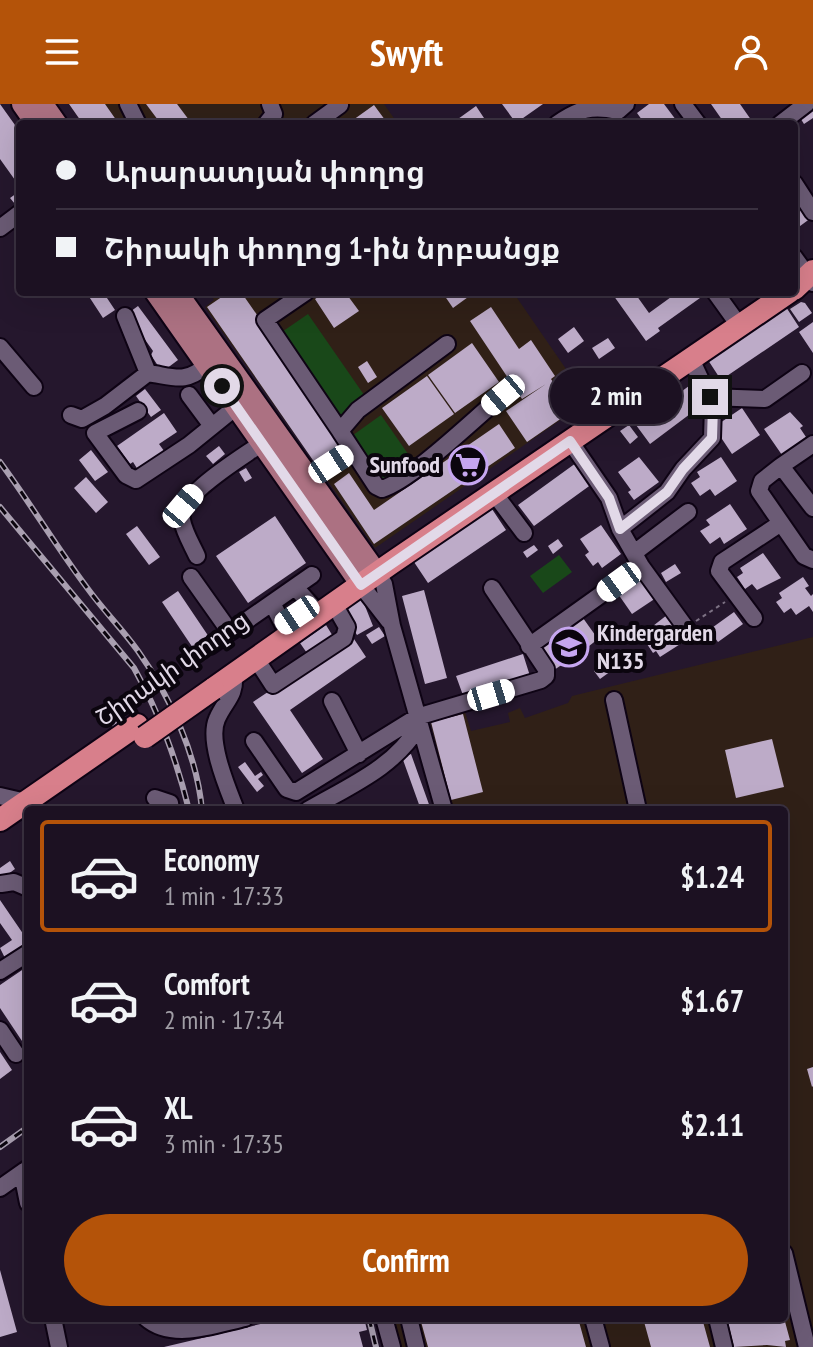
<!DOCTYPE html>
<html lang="en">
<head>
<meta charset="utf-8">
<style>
	:root { --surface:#1c1122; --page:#291f2f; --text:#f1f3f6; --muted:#a09da5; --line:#3a3140; --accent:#b45309 }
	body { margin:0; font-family:"PT Sans Narrow","Noto Sans Armenian",sans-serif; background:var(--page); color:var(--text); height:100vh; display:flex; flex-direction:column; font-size:30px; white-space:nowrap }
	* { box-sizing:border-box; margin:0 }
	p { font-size:26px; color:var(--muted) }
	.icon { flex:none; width:44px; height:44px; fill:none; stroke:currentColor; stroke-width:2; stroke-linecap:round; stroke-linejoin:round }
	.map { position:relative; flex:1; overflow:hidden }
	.sheet { position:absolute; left:24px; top:702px; width:764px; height:516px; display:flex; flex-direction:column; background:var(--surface); border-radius:8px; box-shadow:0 8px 32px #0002,0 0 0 2px var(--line) }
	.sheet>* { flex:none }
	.top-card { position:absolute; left:16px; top:16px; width:782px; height:176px; border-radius:8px; box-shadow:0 8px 32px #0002,0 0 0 2px var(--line); display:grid; align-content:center; height:176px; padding:0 40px; background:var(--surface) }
	.end { position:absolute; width:36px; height:36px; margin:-18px; border:10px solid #e2d9e8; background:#111; box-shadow:0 0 0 4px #111 }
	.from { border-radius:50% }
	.bubble { position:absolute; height:56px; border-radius:28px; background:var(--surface); box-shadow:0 8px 32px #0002,0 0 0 2px var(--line); font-size:26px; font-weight:600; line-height:56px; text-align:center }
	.car { position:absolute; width:24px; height:48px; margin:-24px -12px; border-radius:10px; box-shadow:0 0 6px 2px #0007; background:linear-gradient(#fff 24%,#345 0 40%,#fff 0 76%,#345 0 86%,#fff 0) }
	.top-card b { display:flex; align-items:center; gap:28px; height:76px; font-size:30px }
	.top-card b+b { border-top:2px solid var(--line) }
	.top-card i { width:20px; height:20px; background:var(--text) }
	ul { padding:14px 0 0; list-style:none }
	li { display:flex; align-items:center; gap:24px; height:112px; margin:0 16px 12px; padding:0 24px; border:4px solid transparent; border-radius:8px }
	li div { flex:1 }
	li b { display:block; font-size:30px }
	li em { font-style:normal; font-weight:600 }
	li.current { border-color:var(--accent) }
	li>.icon { width:72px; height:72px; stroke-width:1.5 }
	.cta { display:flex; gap:16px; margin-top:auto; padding:16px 40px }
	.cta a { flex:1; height:92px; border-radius:48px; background:var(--accent); color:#fff; font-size:32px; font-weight:600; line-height:92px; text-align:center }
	header { display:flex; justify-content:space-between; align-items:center; height:104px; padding:0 40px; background:var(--accent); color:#fff; font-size:36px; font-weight:600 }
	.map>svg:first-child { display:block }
</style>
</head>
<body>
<header><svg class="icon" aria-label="menu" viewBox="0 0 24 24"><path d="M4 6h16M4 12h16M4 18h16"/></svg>Swyft<svg class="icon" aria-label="person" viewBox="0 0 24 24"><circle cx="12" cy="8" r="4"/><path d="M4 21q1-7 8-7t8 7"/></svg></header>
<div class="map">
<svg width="813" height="1243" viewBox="0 0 813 1243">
	<rect width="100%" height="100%" fill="#25172d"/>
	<path fill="#302017" d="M69 0H384L398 20H83Z
		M209 188H513L588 297 375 444 205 203 214 196Z
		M813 533V1243H385L377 1214H784V706H453L430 617 465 608 471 627 510 618 508 609 520 604 525 614 568 599 572 592Z"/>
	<path fill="#194819" d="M308 210 371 301 339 323 276 232Z
		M381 311 415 360 384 382 349 334Z
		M559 451 572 468 543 489 530 472Z"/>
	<path fill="#bdabc8" d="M0 0 20 28V73L15 76 0 55Z
		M69 0H105L119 20H83Z
		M146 0H177L192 20H161Z
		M502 0H543L516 19Z
		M649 0H664L679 20H645L637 9Z
		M711 0H740L754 20H725Z
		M374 1 388 20H356L353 16Z
		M476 2 486 17 488 15 492 20H451Z
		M813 2V14L804 20 799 12Z
		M620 12 626 20H608Z
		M17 89 20 93V106L10 94Z
		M794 91 811 114 796 125 794 123Z
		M86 188H103L115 206 103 214Z
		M229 188H241L348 341 317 362 207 203Z
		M325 188H345L359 207 334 224 315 195Z
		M442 188H475L453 204Z
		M611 188H634L649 209 678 188H696L700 194 658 224 660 227 646 237Z
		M801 198 805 199 812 209 799 218 790 205Z
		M138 202 178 256 162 268 151 251 153 247 127 210Z
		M491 203 519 245 531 236 555 272 551 275 572 307 527 338 506 307 546 280 522 295 470 217Z
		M786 203 799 223 721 276 708 256Z
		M813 218V249L799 228Z
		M574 223 584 237 568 249 558 235Z
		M608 234 615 244 599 255 592 244Z
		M472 239 499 278 455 309 428 271Z
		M367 257 377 273 368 279 358 263Z
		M427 272 454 310 409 342 382 304Z
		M693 279 706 298 650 340 636 321Z
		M145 285 161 306 151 313 136 292Z
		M742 304 760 331 732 350 714 323Z
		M790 308 803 322 800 324 806 333 782 351 764 325Z
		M164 309 177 328 159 340 167 351 140 369 133 358 130 360 117 342Z
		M499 320 515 344 374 440 334 380 349 369 374 406Z
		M629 321 638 333 630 340 620 327Z
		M219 342 225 350 213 360 206 352Z
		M91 346 108 368 95 377 79 356Z
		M639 353 659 378 634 396 628 388 631 386 618 368Z
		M721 353 737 377 715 392 710 385 700 392 691 379 700 373 697 368Z
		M576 359 592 380 534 422 518 401Z
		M246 364 252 374 245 378 239 368Z
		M86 373 108 398 96 409 74 384Z
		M730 400 747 425 724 440 720 433 710 440 700 427 710 421 706 416Z
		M492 405 506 426 428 479 414 458Z
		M275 412 306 459 248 499 216 452Z
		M601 421 621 450 602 464 598 458 593 462 585 451 589 448 580 435Z
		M137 422 160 453 149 461 126 430Z
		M558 435 563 442 553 450 548 442Z
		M534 441 538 446 527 454 523 448Z
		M763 449 781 474 757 486 752 480 745 485 737 473 743 469 740 464Z
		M675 460 681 469 666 478 661 469Z
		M640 470 656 494 632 510 616 487Z
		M803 473 809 482 805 484 811 492 813 490V508L809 502 796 511 791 504 784 509 776 498 782 494 779 489Z
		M424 486 447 574 425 580 402 492Z
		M178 487 209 533 193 544 162 498Z
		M361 492 373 522 357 531 342 508Z
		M734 508 743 520 718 538 709 526Z
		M667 511 685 537 660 553 656 547 653 549 645 537 648 534 644 529Z
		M583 514 598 535 584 546 568 524Z
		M326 521 334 534 309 552 300 539Z
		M379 523 385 532 372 540 366 531Z
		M352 532 366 553 290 606 323 655 302 669 253 598Z
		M553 534 569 556 554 566 538 545Z
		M523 550 530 572 464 594 456 572Z
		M617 551 622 559 600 575 594 567Z
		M463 610 483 688 451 696 431 618Z
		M114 611 122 622 115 627 108 616Z
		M772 635 784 683 736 694 725 646Z
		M411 650 431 706H421L402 653Z
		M245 658 255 672 261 668 263 671 258 675 264 682 257 688 238 663Z
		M10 757 15 765 0 776V764Z
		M0 796 28 837V844L7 858 0 844 12 836 0 819Z
		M28 862V946L0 904V881Z
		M0 948 12 966 0 975Z
		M813 963V982L812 983 807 965Z
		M0 1166 17 1228 0 1233Z
		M286 1214H364L367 1226 359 1228 363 1243H164Z
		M420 1214H578L586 1243H428Z
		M643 1214H702L710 1243H651Z
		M727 1214H784L790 1236 785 1237 786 1243 767 1241 734 1243Z"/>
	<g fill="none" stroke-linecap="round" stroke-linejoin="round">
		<g stroke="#0e0314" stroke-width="20">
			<path id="minor" d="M128 0 138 20
				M683 0 698 20
				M266 20 274 10 270 0
				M314 20 340 1
				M557 20C578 5 592 1 618 7L626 0
				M780 20 806 0
				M794 79 813 108
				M0 124 20 109
				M794 153 813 179
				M306 188 265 216 340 327
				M715 188 733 213
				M125 212 148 269
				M447 240 358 306 340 327 376 382 382 385C412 376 475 314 503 291
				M0 243 34 283
				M189 291 212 322
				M710 293 765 295 802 269
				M138 307 95 329 126 371 136 376 189 341 236 303
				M71 311 82 315 105 302 148 269C175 273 185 280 207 261
				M570 337 609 394 620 425 641 462 691 531
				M813 340 781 362 813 404
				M781 362 762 377 759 387 804 452 813 456
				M309 374 352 346
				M494 389 524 429
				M620 425 667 388 683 365 712 334 713 302 691 255
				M634 449 688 408
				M197 452C192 441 184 428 182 416 177 391 243 353 262 339
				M377 469 384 480 392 522 444 706
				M191 473 230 528
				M361 481 389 517
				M295 483 311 501
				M272 499 283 520
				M754 514 719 467 722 458 781 419
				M210 542 312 471
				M529 542 641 462
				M256 555 273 581 344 534 347 523 339 509 331 502
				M234 570C236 593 225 596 217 615 207 637 228 685 236 706
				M614 596 638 706
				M332 597 359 650
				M254 637 287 685 296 688 417 613 541 576 546 572V565L492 484
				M0 692 26 698
				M155 694 170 699 171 706
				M308 706C349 682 394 664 419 622
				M1 780 14 778 28 784
				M0 867 28 849
				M0 926 16 950
				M28 1064 24 1079 28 1099
				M0 1084 27 1065
				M784 1149 807 1243
				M53 1214 59 1243
				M146 1214C172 1237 214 1221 245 1214
				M384 1214 392 1243
				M409 1214 416 1243
				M593 1214 601 1243
				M717 1214 724 1243"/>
		</g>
		<g stroke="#0e0314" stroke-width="24">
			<path id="major" d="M22 0 36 20
				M43 0 57 20
				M155 188 361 481
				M177 188 377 469"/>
		</g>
		<g stroke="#0e0314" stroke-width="26">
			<path id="highway" d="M794 185 813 167
				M213 585 390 460 789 188
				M0 716 137 621"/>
		</g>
		<path stroke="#7d7284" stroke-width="2" stroke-dasharray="4 4" stroke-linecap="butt" d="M696 517 725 498"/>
		<use href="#minor" stroke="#6b5b75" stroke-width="16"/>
		<use href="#major" stroke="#ac7182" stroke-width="20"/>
		<use href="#highway" stroke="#d87f8b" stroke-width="22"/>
		<g stroke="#a99fb0" stroke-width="6">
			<path id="rail" d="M0 358C31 400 57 444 88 485 104 507 123 526 138 547 170 592 197 651 202 706
				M0 403 134 564C160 611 176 654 189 706
				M0 1043 28 1023
				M369 1214 376 1243"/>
		</g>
		<use href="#rail" stroke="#0b050e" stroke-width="3" stroke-dasharray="9" stroke-linecap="butt"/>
		<g stroke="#0e0314" stroke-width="26" stroke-linecap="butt">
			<path id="highway-bridge" d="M145 633 213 585"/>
		</g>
		<use href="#highway-bridge" stroke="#d87f8b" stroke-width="22"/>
	</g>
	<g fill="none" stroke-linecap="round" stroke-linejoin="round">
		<path stroke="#e2d9e8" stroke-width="10" d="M222 282 361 481 570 337 609 394 620 425 667 388 683 365 712 334 713 302 710 293"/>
	</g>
	<defs>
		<g id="supermarket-ring" transform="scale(2)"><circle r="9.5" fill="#0b050e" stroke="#c6a6f0" stroke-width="1.5"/><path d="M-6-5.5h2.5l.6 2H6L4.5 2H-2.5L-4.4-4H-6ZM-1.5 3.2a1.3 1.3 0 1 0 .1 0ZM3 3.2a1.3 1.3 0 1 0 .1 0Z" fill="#c6a6f0"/></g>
		<g id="school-ring" transform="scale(2)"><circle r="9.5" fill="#0b050e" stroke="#c6a6f0" stroke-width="1.5"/><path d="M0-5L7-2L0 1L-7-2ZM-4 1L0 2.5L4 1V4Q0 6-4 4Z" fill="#c6a6f0"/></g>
	</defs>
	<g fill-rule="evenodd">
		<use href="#supermarket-ring" x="468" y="361"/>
		<use href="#school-ring" x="569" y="543"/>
	</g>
	<g text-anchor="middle" stroke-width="8" stroke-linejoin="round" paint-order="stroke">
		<g font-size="24" font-weight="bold" fill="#e2d9e8" stroke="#0b050e" text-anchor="end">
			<text x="440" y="369">Sunfood</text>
			<text x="597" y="537" text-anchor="start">Kindergarden<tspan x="597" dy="28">N135</tspan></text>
		</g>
		<g font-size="24" fill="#e2d9e8" stroke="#0b050e">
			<text transform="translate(172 565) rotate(-35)" y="8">Շիրակի փողոց</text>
		</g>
	</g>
</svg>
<i class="end from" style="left:222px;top:282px"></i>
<i class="end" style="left:710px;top:293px"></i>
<div class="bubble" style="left:550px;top:264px;width:132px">2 min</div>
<i class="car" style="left:503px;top:291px;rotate:230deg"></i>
<i class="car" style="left:331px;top:360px;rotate:57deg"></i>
<i class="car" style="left:183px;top:402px;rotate:40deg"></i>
<i class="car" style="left:619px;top:478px;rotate:234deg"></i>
<i class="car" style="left:297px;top:511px;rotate:236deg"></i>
<i class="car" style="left:491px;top:591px;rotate:73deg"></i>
<div class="top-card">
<b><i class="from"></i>Արարատյան փողոց</b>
<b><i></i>Շիրակի փողոց 1-ին նրբանցք</b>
</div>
<section class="sheet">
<ul>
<li class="current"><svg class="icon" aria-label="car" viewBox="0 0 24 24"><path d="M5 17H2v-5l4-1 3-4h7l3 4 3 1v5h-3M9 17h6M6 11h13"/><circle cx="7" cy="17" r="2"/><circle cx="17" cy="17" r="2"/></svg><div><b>Economy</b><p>1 min · 17:33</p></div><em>$1.24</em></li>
<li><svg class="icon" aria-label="car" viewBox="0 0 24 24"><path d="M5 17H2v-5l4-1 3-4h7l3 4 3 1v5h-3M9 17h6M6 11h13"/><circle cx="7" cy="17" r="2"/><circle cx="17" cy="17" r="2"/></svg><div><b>Comfort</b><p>2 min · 17:34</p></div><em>$1.67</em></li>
<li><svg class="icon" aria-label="car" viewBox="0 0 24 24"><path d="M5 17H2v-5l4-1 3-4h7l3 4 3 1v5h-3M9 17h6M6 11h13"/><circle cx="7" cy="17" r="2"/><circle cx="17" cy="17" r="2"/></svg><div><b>XL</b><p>3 min · 17:35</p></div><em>$2.11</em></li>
</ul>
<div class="cta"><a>Confirm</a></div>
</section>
</div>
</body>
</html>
